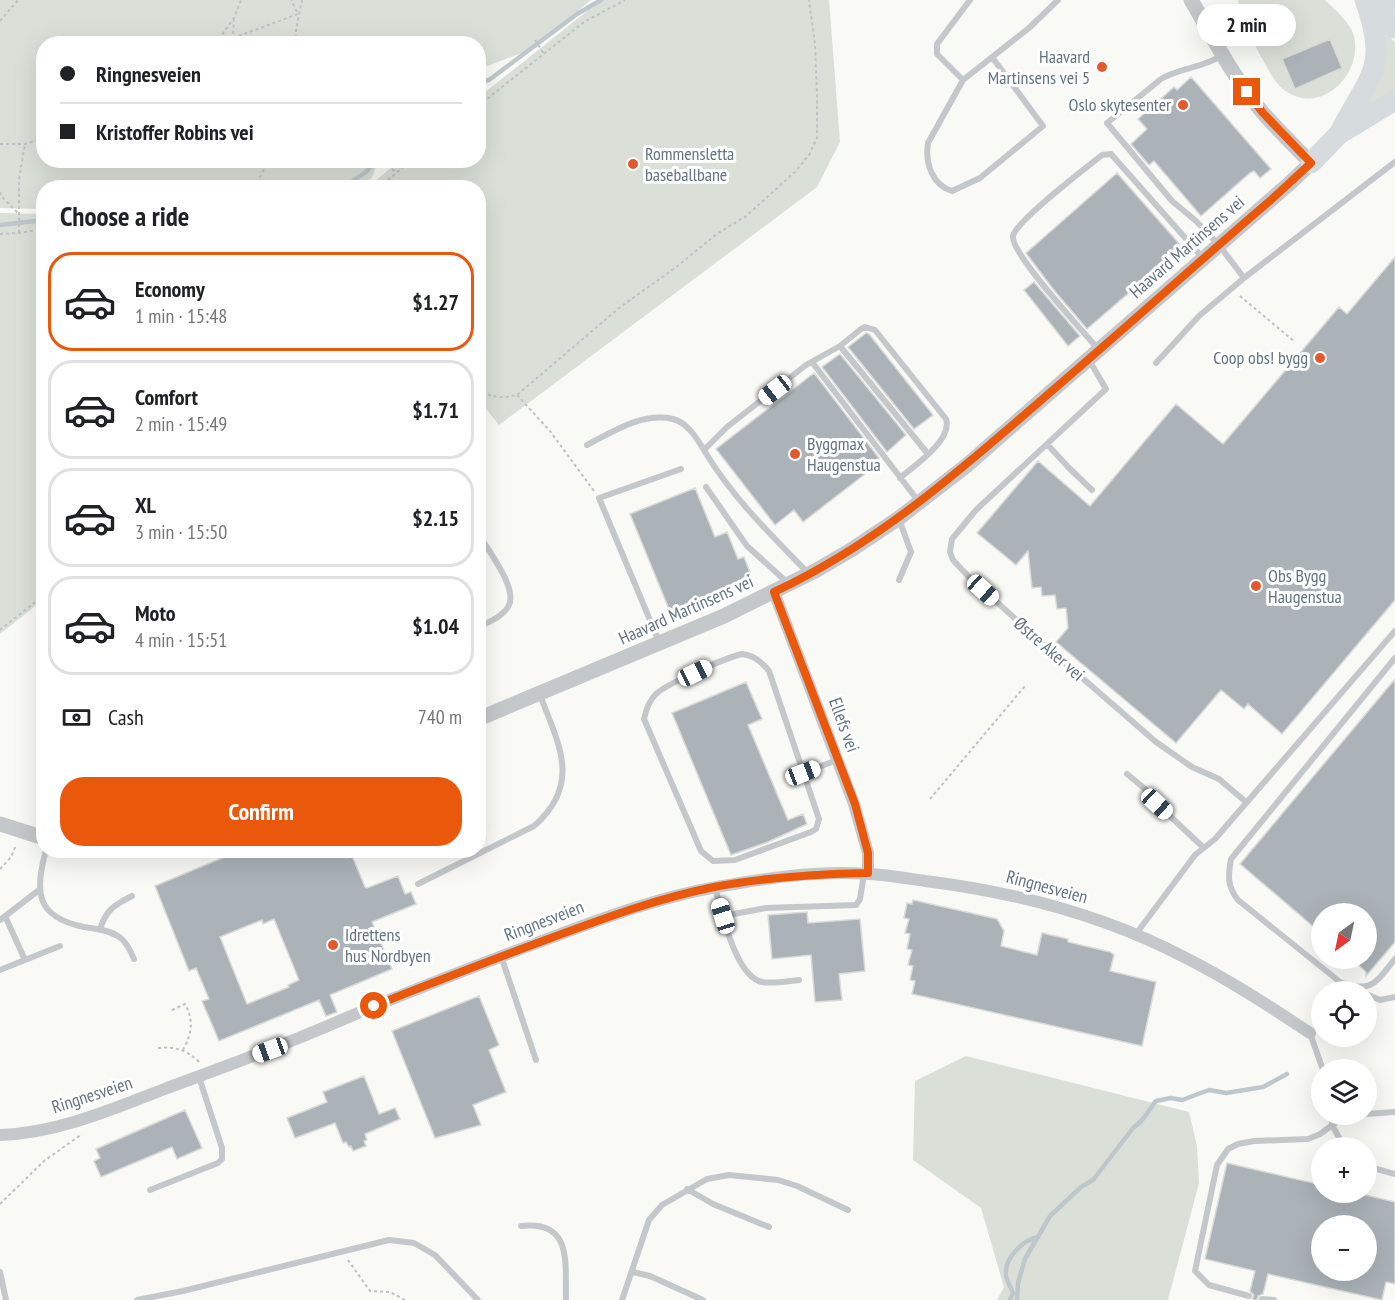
<!DOCTYPE html>
<html lang="en">
<head>
<meta charset="utf-8">
<style>
	:root { --surface:#fff; --page:#f2f2f2; --text:#202124; --muted:#757577; --line:#e0e0e0; --accent:#ea580c }
	body { margin:0; font-family:"PT Sans Narrow",sans-serif; background:var(--page); color:var(--text); height:100vh; display:flex; flex-direction:column; font-size:22px; white-space:nowrap }
	* { box-sizing:border-box; margin:0 }
	p { font-size:20px; color:var(--muted) }
	.icon { flex:none; width:33px; height:33px; fill:none; stroke:currentColor; stroke-width:2; stroke-linecap:round; stroke-linejoin:round }
	.map { position:relative; flex:1; overflow:hidden }
	.drawer { position:absolute; left:36px; top:180px; width:450px; height:678px; display:flex; flex-direction:column; background:var(--surface); border-radius:24px; box-shadow:0 6px 24px #0002 }
	.drawer>* { flex:none }
	.hud { position:absolute; left:36px; top:36px; width:450px; height:132px; border-radius:24px; box-shadow:0 6px 24px #0002; display:grid; align-content:center; height:132px; padding:0 24px; background:var(--surface) }
	.needle { width:39px; rotate:213deg }
	.buttons { position:absolute; left:1311px; top:903px; display:grid; gap:12px }
	.buttons a { display:grid; place-items:center; width:66px; height:66px; border-radius:50%; background:var(--surface); box-shadow:0 6px 24px #0002; font-size:30px }
	.end { position:absolute; width:27px; height:27px; margin:-14px; border:8px solid #ea580c; background:#fff; box-shadow:0 0 0 3px #fff }
	.from { border-radius:50% }
	.bubble { position:absolute; height:42px; border-radius:21px; background:var(--surface); box-shadow:0 6px 24px #0002; font-size:20px; font-weight:700; line-height:42px; text-align:center }
	.car { position:absolute; width:18px; height:36px; margin:-18px -9px; border-radius:8px; box-shadow:0 0 4px 2px #0007; background:linear-gradient(#fff 24%,#345 0 40%,#fff 0 76%,#345 0 86%,#fff 0) }
	.hud b { display:flex; align-items:center; gap:21px; height:57px; font-size:22px }
	.hud b+b { border-top:2px solid var(--line) }
	.hud i { width:15px; height:15px; background:var(--text) }
	ul { padding:0; list-style:none }
	li { display:flex; align-items:center; gap:18px; height:99px; margin:0 12px 9px; padding:0 12px; border:3px solid var(--line); border-radius:24px }
	li div { flex:1 }
	li b { display:block; font-size:22px }
	li em { font-style:normal; font-weight:700 }
	li.current { border-color:var(--accent) }
	li>.icon { width:54px; height:54px; stroke-width:1.5 }
	h2 { padding:0 24px; font-size:27px; line-height:72px }
	.pay { display:flex; align-items:center; gap:15px; height:66px; padding:0 24px; font-size:22px }
	.pay p { margin-inline-start:auto }
	.cta { display:flex; gap:12px; margin-top:auto; padding:12px 24px }
	.cta a { flex:1; height:69px; border-radius:24px; background:var(--accent); color:#fff; font-size:24px; font-weight:700; line-height:69px; text-align:center }
	.map>svg:first-child { display:block }
</style>
</head>
<body>
<div class="map">
<svg width="1395" height="1300" viewBox="0 0 1395 1300">
	<rect width="100%" height="100%" fill="#f9f9f6"/>
	<path fill="#dae0d7" d="M0 0H591L530 50 479 69 478 44H44V160L378 161 372 178 360 187 44 188 43 209 0 208Z
		M601 0H829L840 142 817 187 499 425 479 400 478 188 368 187 399 161 478 160 479 97Z
		M1238 0H1325C1335 10 1350 22 1354 36 1363 73 1323 115 1287 92 1274 84 1268 68 1260 55 1251 38 1241 20 1238 0Z
		M1383 30 1395 42V92L1363 107Z
		M0 213 44 214 43 600 0 634Z
		M966 1056 1189 1112 1197 1146 1199 1183 1168 1300H997L1004 1287 981 1208 913 1160 915 1081Z"/>
	<g fill="none" stroke-linecap="round" stroke-linejoin="round">
		<path stroke="#bec8cc" stroke-width="4.5" d="M478 82 489 80 577 14 601 0
			M342 188 366 172 376 160
			M0 225 44 220
			M1010 1300 1013 1293C1011 1288 1007 1281 1006 1275 1004 1258 1023 1240 1038 1237
			M1017 1300 1018 1283 1025 1259 1050 1216 1081 1187 1093 1180 1133 1128C1144 1121 1148 1111 1156 1101L1171 1098 1182 1100 1209 1090 1226 1093 1263 1087 1287 1074"/>
	</g>
	<path fill="#abb3b9" stroke="#dadad8" stroke-width="1.5" fill-rule="evenodd" d="M1330 39 1342 68 1295 89 1282 59Z
		M1191 77 1271 169 1260 178 1254 171 1250 173 1201 216 1154 161 1149 165 1131 144 1147 129 1138 119 1174 87 1177 90Z
		M1117 173 1182 247 1087 329 1053 289 1026 253Z
		M1395 257V600L1282 734 1248 704 1244 709 1221 690 1176 743 1056 642 1068 628 1066 608 1057 609 1055 595 1042 596 1041 587 1032 588 1028 551 1016 565 977 533 1038 461 1090 506 1176 404 1223 444 1339 307 1347 314Z
		M1034 282 1080 336 1068 346 1024 290Z
		M866 333 869 334 933 415 914 429 848 347Z
		M840 354 906 435 887 452 822 367Z
		M814 373 879 458 875 461 878 464 803 522 794 510 775 525 716 449Z
		M695 488 715 537 727 532 738 559 744 557 753 580 671 614 630 514Z
		M1395 679V942L1366 976V972L1351 958H1366V914H1322V934L1240 864Z
		M746 682 762 719 748 725 788 820 803 814 807 824 768 842 731 855 672 713Z
		M241 850H343L346 858 352 856 365 887 367 888 398 876 405 894 411 892 416 904 372 922 392 969 330 995 337 1012 326 1016 319 1000 219 1041 202 1001 209 999 196 968 189 971 155 886ZM274 919 299 980 288 985 289 987 247 1004 220 937 262 920 263 924Z
		M913 900 997 919 1004 931 1001 946 1037 955 1042 933 1068 939V942L1110 952 1114 955 1110 971 1156 982 1142 1046 912 994 915 981 910 980 913 966 908 965 912 950 907 949 910 934 905 933 909 919 904 918 907 903 912 904Z
		M807 912 808 923 860 919 865 971 839 974 842 1000 815 1002 811 955 772 959 768 915Z
		M479 996 499 1045 489 1050 506 1092 473 1105 481 1125 435 1138 392 1031Z
		M364 1076 379 1114 395 1108 400 1119 365 1134 367 1140 364 1141 366 1146 353 1151 351 1146 349 1147 346 1142 343 1143 335 1123 295 1138 287 1118 327 1102 323 1092Z
		M185 1110 202 1148 177 1159 172 1147 101 1177 94 1161 100 1158 96 1149Z
		M1227 1163 1322 1185V1192H1353L1395 1202V1284L1386 1282 1382 1300 1268 1274 1263 1294 1258 1296 1257 1300H1252L1254 1295 1250 1291 1255 1271 1205 1259ZM1322 1226H1366V1270H1322Z"/>
	<g fill="none" stroke-linecap="round" stroke-linejoin="round">
		<path stroke="#bec0c3" stroke-width="2" stroke-dasharray="3 3" stroke-linecap="butt" d="M0 21 18 0
			M233 38 298 14 291 0
			M535 40 544 54
			M215 44 234 18 241 0
			M228 44 233 38 234 18
			M296 44V30L302 0
			M478 106 584 22 625 0
			M0 144H25L44 138
			M384 160 396 173
			M254 188 269 160
			M379 188 411 160
			M0 192 2 197 19 214
			M19 233V179L25 144
			M0 234 19 233 44 229
			M1240 296 1295 342
			M478 388C491 399 501 398 517 395L619 308 675 268 718 233 745 217 795 172 809 155 817 138V96L815 44 809 0
			M517 395 550 431 594 491
			M0 630 44 595
			M930 799 1025 686
			M0 869 11 857 16 845
			M172 1010 185 1004C194 1021 192 1033 183 1050
			M158 1048C174 1046 187 1050 199 1062
			M0 1204 44 1161 82 1134
			M348 1260 370 1291 390 1292 405 1300"/>
		<path stroke="#c4c8cb" stroke-width="6" d="M1221 56C1202 68 1180 68 1161 79L1107 123 1172 201 1196 221 1219 245 1244 278
			M992 57 1043 126 980 178 952 191C932 185 925 163 928 143L963 80 1029 28 1058 0
			M963 80 937 54V44L970 0
			M840 346 928 454
			M1098 349C1084 332 1010 253 1013 236 1016 221 1086 168 1102 155L1111 154 1203 258
			M1089 360 1106 389 976 510 952 539 950 552 953 560 968 576 1042 643 1156 742 1192 767 1219 779 1246 802
			M812 362 919 502
			M1156 363 1199 316 1244 278 1395 162
			M1047 444 1068 467 1092 490
			M587 445C612 432 642 412 673 419 689 423 699 442 707 455 734 499 773 537 809 574
			M704 450 727 427 806 365 840 346 861 329 865 327 875 330 946 419C953 440 914 466 900 478
			M706 487 747 546 789 584
			M478 538 483 541C491 554 517 589 509 605 504 616 489 622 478 627
			M899 580 911 552 899 519
			M660 644 599 498 681 469
			M742 654C754 655 762 662 769 671L819 819 816 829 811 832 735 860 713 861 701 851 644 719C646 709 649 701 656 694 668 683 725 658 742 654Z
			M1395 658 1231 859C1228 876 1227 886 1238 900L1340 982C1372 994 1376 982 1395 959
			M803 773 837 760
			M1127 774 1144 788 1157 804 1204 848
			M46 850C35 892 35 917 84 927 97 929 111 930 122 939 128 945 131 952 134 959
			M418 884 534 826C582 784 559 745 540 695
			M715 888C722 911 735 976 762 982 773 984 788 981 799 980
			M5 916 25 960
			M723 916 766 908 856 905 860 899 864 874
			M0 920 39 890
			M100 930C105 910 116 904 132 896
			M1136 934 1195 855 1215 839 1395 631
			M501 956 536 1060
			M0 970 60 946
			M1366 994 1380 1000 1395 997
			M1310 1033 1323 1070
			M1332 1114V1125L1345 1148
			M1366 1114 1395 1112
			M1366 1166 1395 1174
			M687 1189 713 1204 769 1227
			M150 1190 218 1163 222 1159V1148L199 1077
			M521 1226C573 1220 565 1263 566 1300
			M0 1272 6 1300
			M633 1272 650 1276 703 1300
			M1249 1296 1209 1285 1195 1271 1217 1165 1228 1149 1238 1144 1254 1141 1308 1139 1320 1134 1338 1121 1362 1114
			M1262 1299 1274 1300
			M137 1300 183 1291 389 1240 414 1243 435 1255 478 1300
			M622 1300 649 1220 662 1205 707 1179 729 1175 778 1180 797 1186 848 1210"/>
		<path stroke="#c4c8cb" stroke-width="12" d="M774 592 854 804 868 853V873
			M0 1135C58 1133 113 1109 167 1088 222 1068 276 1048 330 1025 396 996 463 971 531 945 591 923 653 898 717 887 766 878 819 870 869 874 888 875 906 878 925 881 1015 892 1103 915 1184 957 1228 979 1269 1006 1310 1033"/>
		<path stroke="#c4c8cb" stroke-width="15" d="M478 719 724 616 815 571 851 550 899 518 966 466 1290 183 1311 163C1295 147 1278 130 1263 113 1234 79 1214 39 1191 0
			M0 824 44 838"/>
		<path stroke="#d6dbde" stroke-width="21" d="M1369 0 1395 28
			M1394 0 1395 1
			M1339 134C1369 76 1390 68 1365 0
			M1311 163 1339 134 1395 100"/>
	</g>
	<g fill="none" stroke-linecap="round" stroke-linejoin="round">
		<path stroke="#ea580c" stroke-width="8" d="M374 1006C429 984 484 963 540 942 597 921 654 899 714 887 765 877 817 874 868 873V853L855 804 774 592C877 544 961 470 1046 396 1122 331 1196 264 1272 199L1311 163 1263 113 1247 92"/>
	</g>
	<g fill="#e3592c" stroke="#fff" stroke-width="2">
		<circle cx="1102" cy="67" r="6"/>
		<circle cx="1183" cy="105" r="6"/>
		<circle cx="633" cy="164" r="6"/>
		<circle cx="1320" cy="358" r="6"/>
		<circle cx="795" cy="454" r="6"/>
		<circle cx="1256" cy="586" r="6"/>
		<circle cx="333" cy="945" r="6"/>
	</g>
	<g text-anchor="middle" stroke-width="6" stroke-linejoin="round" paint-order="stroke">
		<g font-size="18" fill="#647481" stroke="#fff" text-anchor="start">
			<text x="1090" y="63" text-anchor="end">Haavard<tspan x="1090" dy="21">Martinsens vei 5</tspan></text>
			<text x="1171" y="111" text-anchor="end">Oslo skytesenter</text>
			<text x="645" y="160">Rommensletta<tspan x="645" dy="21">baseballbane</tspan></text>
			<text x="1308" y="364" text-anchor="end">Coop obs! bygg</text>
			<text x="807" y="450">Byggmax<tspan x="807" dy="21">Haugenstua</tspan></text>
			<text x="1268" y="582">Obs Bygg<tspan x="1268" dy="21">Haugenstua</tspan></text>
			<text x="345" y="941">Idrettens<tspan x="345" dy="21">hus Nordbyen</tspan></text>
		</g>
		<g font-size="18" fill="#647481" stroke="#fff">
			<text transform="translate(1187 247) rotate(-41)" y="6">Haavard Martinsens vei</text>
			<text transform="translate(686 610) rotate(-24)" y="6">Haavard Martinsens vei</text>
			<text transform="translate(1049 649) rotate(41)" y="6">Østre Aker vei</text>
			<text transform="translate(844 725) rotate(70)" y="6">Ellefs vei</text>
			<text transform="translate(1047 887) rotate(15)" y="6">Ringnesveien</text>
			<text transform="translate(544 921) rotate(-21)" y="6">Ringnesveien</text>
			<text transform="translate(92 1095) rotate(-18)" y="6">Ringnesveien</text>
		</g>
	</g>
</svg>
<div class="buttons">
<a><svg class="needle" viewBox="-14 -14 28 28"><path d="M0-13l5 13h-10z" fill="#e53935"/><path d="M0 13l5-13h-10z" fill="#757577"/></svg></a>
<a><svg class="icon" aria-label="locate" viewBox="0 0 24 24"><circle cx="12" cy="12" r="6"/><path d="M12 2v4M12 18v4M2 12h4M18 12h4"/></svg></a>
<a><svg class="icon" aria-label="layers" viewBox="0 0 24 24"><path d="M12 4l9 5-9 5-9-5zM3 14l9 5 9-5"/></svg></a>
<a>+</a>
<a>−</a>
</div>
<i class="end from" style="left:374px;top:1006px"></i>
<i class="end" style="left:1247px;top:92px"></i>
<div class="bubble" style="left:1197px;top:4px;width:99px">2 min</div>
<i class="car" style="left:775px;top:390px;rotate:232deg"></i>
<i class="car" style="left:983px;top:590px;rotate:132deg"></i>
<i class="car" style="left:695px;top:673px;rotate:64deg"></i>
<i class="car" style="left:803px;top:773px;rotate:69deg"></i>
<i class="car" style="left:1157px;top:804px;rotate:133deg"></i>
<i class="car" style="left:723px;top:916px;rotate:343deg"></i>
<i class="car" style="left:270px;top:1050px;rotate:250deg"></i>
<div class="hud">
<b><i class="from"></i>Ringnesveien</b>
<b><i></i>Kristoffer Robins vei</b>
</div>
<section class="drawer">
<h2>Choose a ride</h2>
<ul>
<li class="current"><svg class="icon" aria-label="car" viewBox="0 0 24 24"><path d="M5 17H2v-5l4-1 3-4h7l3 4 3 1v5h-3M9 17h6M6 11h13"/><circle cx="7" cy="17" r="2"/><circle cx="17" cy="17" r="2"/></svg><div><b>Economy</b><p>1 min · 15:48</p></div><em>$1.27</em></li>
<li><svg class="icon" aria-label="car" viewBox="0 0 24 24"><path d="M5 17H2v-5l4-1 3-4h7l3 4 3 1v5h-3M9 17h6M6 11h13"/><circle cx="7" cy="17" r="2"/><circle cx="17" cy="17" r="2"/></svg><div><b>Comfort</b><p>2 min · 15:49</p></div><em>$1.71</em></li>
<li><svg class="icon" aria-label="car" viewBox="0 0 24 24"><path d="M5 17H2v-5l4-1 3-4h7l3 4 3 1v5h-3M9 17h6M6 11h13"/><circle cx="7" cy="17" r="2"/><circle cx="17" cy="17" r="2"/></svg><div><b>XL</b><p>3 min · 15:50</p></div><em>$2.15</em></li>
<li><svg class="icon" aria-label="car" viewBox="0 0 24 24"><path d="M5 17H2v-5l4-1 3-4h7l3 4 3 1v5h-3M9 17h6M6 11h13"/><circle cx="7" cy="17" r="2"/><circle cx="17" cy="17" r="2"/></svg><div><b>Moto</b><p>4 min · 15:51</p></div><em>$1.04</em></li>
</ul>
<div class="pay"><svg class="icon" aria-label="cash" viewBox="0 0 24 24"><path d="M3 7h18v10H3z"/><circle cx="12" cy="12" r="2"/></svg>Cash<p>740 m</p></div>
<div class="cta"><a>Confirm</a></div>
</section>
</div>
</body>
</html>
